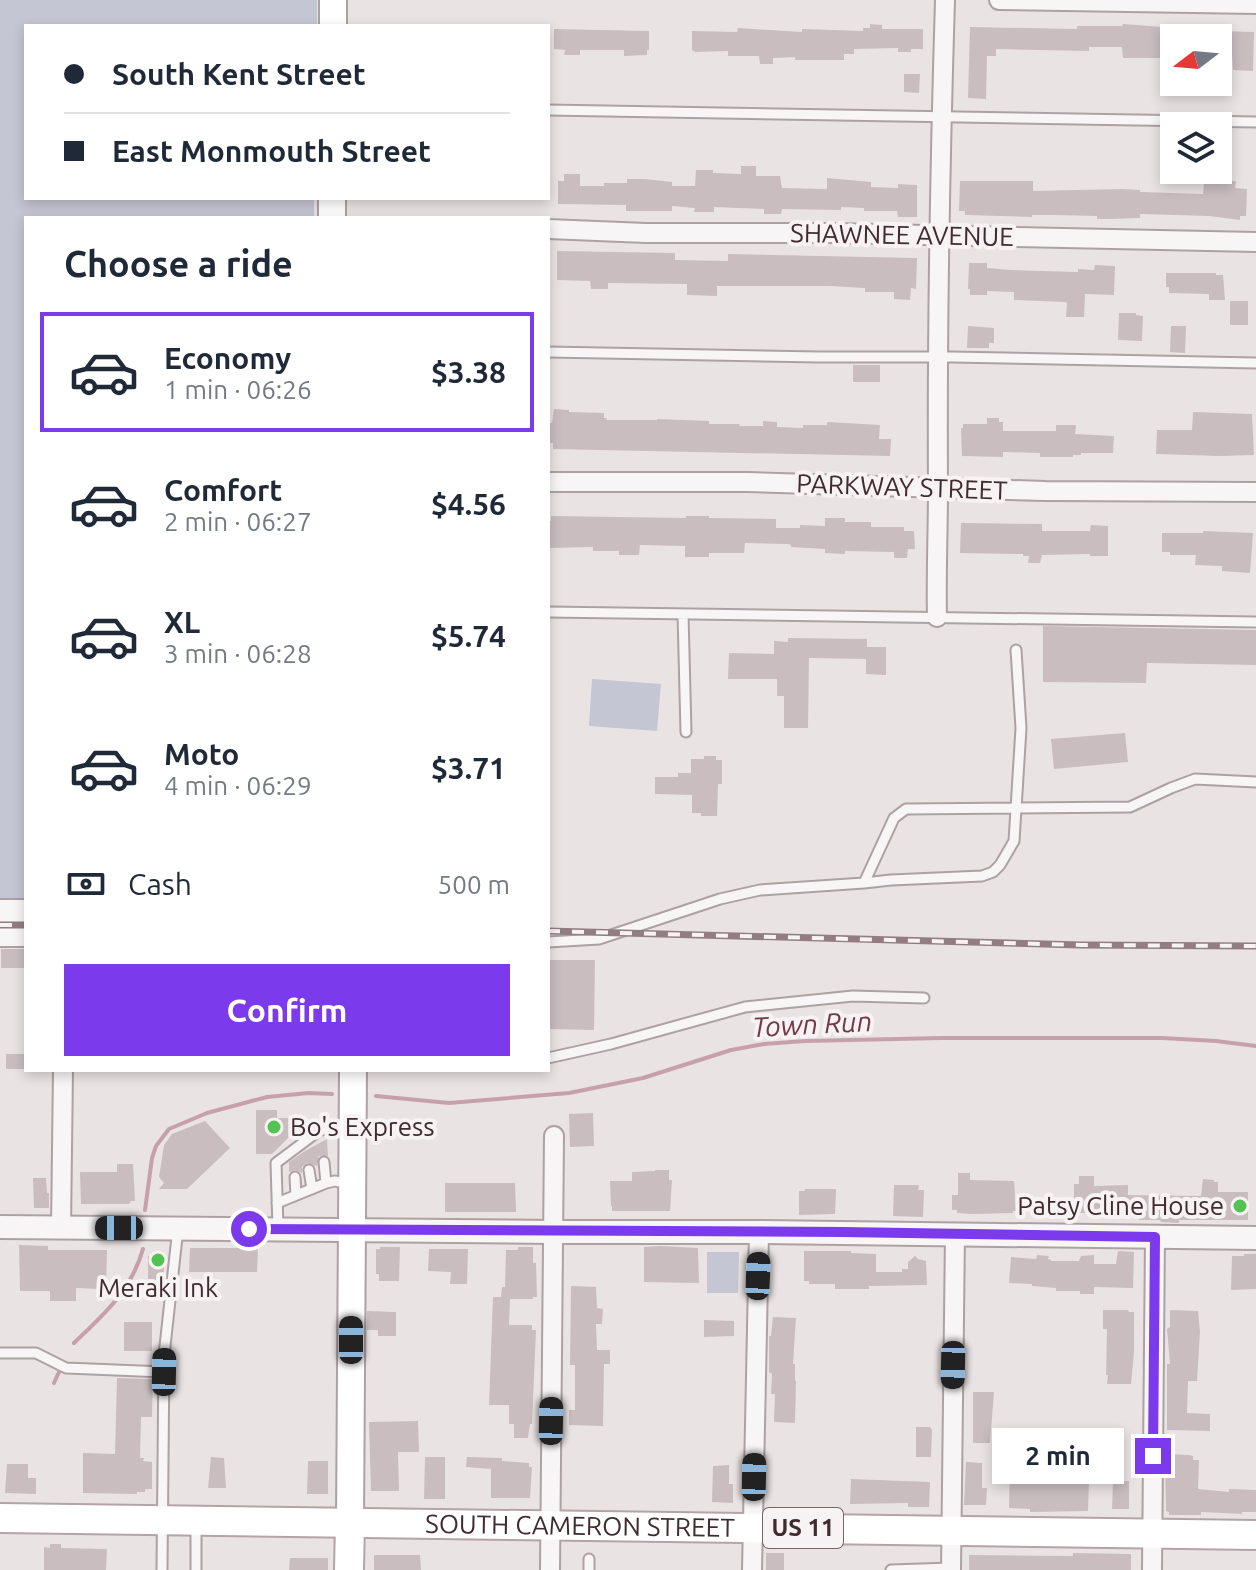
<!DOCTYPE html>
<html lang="en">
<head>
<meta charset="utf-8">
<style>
	:root { --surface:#fff; --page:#f2f2f3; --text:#1f2937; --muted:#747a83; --line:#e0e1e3; --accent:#7c3aed }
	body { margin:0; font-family:Ubuntu,sans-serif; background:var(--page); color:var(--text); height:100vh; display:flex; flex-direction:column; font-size:30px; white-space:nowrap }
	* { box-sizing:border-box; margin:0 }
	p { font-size:26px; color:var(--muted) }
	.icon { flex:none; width:44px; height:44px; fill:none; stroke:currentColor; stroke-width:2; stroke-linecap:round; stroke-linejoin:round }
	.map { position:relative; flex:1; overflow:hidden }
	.drawer { position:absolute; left:24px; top:216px; width:526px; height:856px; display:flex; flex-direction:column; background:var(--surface); border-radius:0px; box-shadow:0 4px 12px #0003 }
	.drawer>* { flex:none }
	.top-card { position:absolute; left:24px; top:24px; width:526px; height:176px; border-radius:0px; box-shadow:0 4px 12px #0003; display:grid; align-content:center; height:176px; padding:0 40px; background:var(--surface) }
	.needle { width:52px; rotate:254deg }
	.controls { position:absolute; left:1160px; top:24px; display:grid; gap:16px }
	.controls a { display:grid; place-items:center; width:72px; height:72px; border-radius:0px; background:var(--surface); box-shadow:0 4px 12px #0003; font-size:40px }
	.end { position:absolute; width:36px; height:36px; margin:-18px; border:10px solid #7c3aed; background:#fff; box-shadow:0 0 0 4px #fff }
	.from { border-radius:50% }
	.bubble { position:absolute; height:56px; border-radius:0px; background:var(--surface); box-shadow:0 4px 12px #0003; font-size:26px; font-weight:700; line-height:56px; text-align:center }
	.car { position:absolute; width:24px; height:48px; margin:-24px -12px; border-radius:10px; box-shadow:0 0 6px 2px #0007; background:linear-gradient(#222 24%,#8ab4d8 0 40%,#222 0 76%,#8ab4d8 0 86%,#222 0) }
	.top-card b { display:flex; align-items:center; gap:28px; height:76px; font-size:30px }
	.top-card b+b { border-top:2px solid var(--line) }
	.top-card i { width:20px; height:20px; background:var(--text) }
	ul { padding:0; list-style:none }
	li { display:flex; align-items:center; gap:24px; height:120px; margin:0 16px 12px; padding:0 24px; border:4px solid transparent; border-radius:0px }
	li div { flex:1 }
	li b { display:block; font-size:30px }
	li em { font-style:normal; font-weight:700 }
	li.current { border-color:var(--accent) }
	li>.icon { width:72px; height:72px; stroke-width:1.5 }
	h2 { padding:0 40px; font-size:36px; line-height:96px }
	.pay { display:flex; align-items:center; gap:20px; height:88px; padding:0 40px; font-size:30px }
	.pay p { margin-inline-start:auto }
	.button { display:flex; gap:16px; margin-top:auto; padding:16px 40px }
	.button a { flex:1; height:92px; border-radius:0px; background:var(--accent); color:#fff; font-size:32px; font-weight:700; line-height:92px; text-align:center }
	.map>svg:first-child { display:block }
</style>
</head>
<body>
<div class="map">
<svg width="1256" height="1570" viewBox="0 0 1256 1570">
	<rect width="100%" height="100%" fill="#eae3e4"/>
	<path fill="#c5c6d3" d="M0 0H317V26H26V198H314V218H26V902L0 901Z
		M592 679 661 684 657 731 589 726Z
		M707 1252H739L738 1293H707Z"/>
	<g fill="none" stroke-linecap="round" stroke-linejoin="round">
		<path stroke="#c6a1ad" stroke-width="4" d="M376 1096 449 1103 569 1093 643 1078 731 1050 764 1044 805 1041 942 1038H1162L1216 1041 1256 1046
			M145 1210 152 1158 156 1146 169 1129 207 1113 267 1097 309 1093 332 1094
			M74 1343C105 1313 131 1291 143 1249
			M54 1383 59 1372"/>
	</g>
	<path fill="#c9bdc0" d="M870 24 882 25V29H923V49H911V52H898V48L854 49V54H844V60H795V57L773 58V64H760L759 56H728V51L695 52 692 50V31L737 32 738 28 802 32V29L863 31V28H870Z
		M1123 24 1163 27V29H1169L1167 58H1123L1122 47H1089V51L996 49V56H987L986 99 968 98 970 27 1077 29V26H1122Z
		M554 29 649 31V50H647V55L624 56V50H580V55H564L565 50 554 49Z
		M1218 31 1254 32 1253 71 1233 70 1232 54H1218Z
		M904 74H920L919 93 904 92Z
		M741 166H756V176H780L782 188 827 189V178L871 182V187L898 188V184L917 185V217H898L897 211H864V208L841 207V210L782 209 781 214H764V209L714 207V212H694L695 208 672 206V211H626V205L558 204V181H564V174H580V186H604V183H627V179H645L672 182V186H695L696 170H713V173L741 174Z
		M960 181H1033V191L1123 189 1140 190V192L1203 194 1204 183H1211V181H1236L1235 188 1247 189 1246 216H1240V220L1209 216 1140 214V218L1110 219H1097V216L1053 215H1032V217L965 215V211H959Z
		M557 251 675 253V260L728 261V254L917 258 916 289 911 288 910 300 894 299V292H865V288L829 286H717V296L687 295V284L608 283V289H591L590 281 557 280Z
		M969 263H987V268L1010 270 1078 272V269L1094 270 1095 265 1115 266 1114 295 1085 294 1084 317H1066L1067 303 1065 302 1014 300V292L987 291V295H970V289H968Z
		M1166 273H1216V275H1223L1225 300H1209V294L1169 293V287H1166Z
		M1230 301H1248V325H1230Z
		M1119 313H1136V315L1143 316 1142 341 1118 340Z
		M968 326 994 328V343H989V348H967Z
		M1171 326H1186L1185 353 1170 352Z
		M853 365H880V382H853Z
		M554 409 569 410V412L604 413V418H607L606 420H657V419L709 421V424H740L739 426H763V421L777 422V427L803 428V425H827V422L880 425 879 439H891L890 456 553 449V443H550V423H552Z
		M1193 412 1252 414 1254 455 1220 456 1156 454 1157 430H1192Z
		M987 418H999V422H1003V431H1056V425H1076L1075 434 1114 436 1113 453H1081V455H1073V457H1040V453L1003 452V457L962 456 961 428H963V424H987Z
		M551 516 686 518V516H709V518L776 519V528H800V525L825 526V518H845V522H871V527H904V531H914L915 549H908L907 558H894V552L845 551V554L825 553V549L791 547V545L788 544 745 543 744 553H709V557H685V546L640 545 639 555H619V551H593V547L550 548 549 521H551Z
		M961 523 1042 524V531H1090L1091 525 1108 526V556H1090V554L1042 555 1040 563H1028L1029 556H1023V554L960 553Z
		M1203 531 1253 533 1250 573 1222 571V566L1195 565 1196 555H1170V552H1162V533H1203Z
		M1043 626 1256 630V665L1147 663 1146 683 1043 682Z
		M788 638 867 639V647H886V675L866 674V659L809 658 808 728H784V696H777V679H728L729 653 774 654V641L788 642Z
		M1125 733 1128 762 1054 769 1051 739Z
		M704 756H716V760H722V784H718L717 816H701V813H692V795L655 794V777H678V773H691V759H704Z
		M1 949H26V968H1Z
		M548 960H595L594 1030 548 1029Z
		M6 1054H26V1069H6Z
		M256 1110H277V1118H291V1135L272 1154H256Z
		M593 1113 594 1146 570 1147 569 1114Z
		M205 1121 230 1148 187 1189H159L164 1183 159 1177 164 1145 172 1134Z
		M327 1139 328 1156H319L317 1166 307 1163 302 1167V1173L295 1170 289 1172V1162L305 1151Z
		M117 1164H133L135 1201H131L129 1204H81L80 1172H117Z
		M655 1170H669V1180H672L670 1211H612V1206H611L610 1181H632V1172L655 1171Z
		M958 1173H970V1180L1014 1181 1016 1211H1013V1213L972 1214 957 1213V1210H952V1195H958Z
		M1079 1176H1094V1186L1128 1185V1195L1201 1196 1203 1179 1214 1180V1182H1218V1192H1248V1220H1179V1223L1161 1222 1160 1220H1139V1213H1074V1184H1079Z
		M33 1178H46L47 1193H49V1208H34Z
		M445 1183H515L516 1212H445Z
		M894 1185H919L918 1190H924L923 1217 893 1216Z
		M805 1189H836L835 1214 799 1215V1191H805Z
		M19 1245 48 1246V1250H107L106 1288 98 1289 76 1288V1301H50V1291H20Z
		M660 1246 698 1248 699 1283 644 1282V1247Z
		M380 1247H400L399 1281H379V1274H376V1249H380Z
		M518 1247H533V1263H536L537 1297H533V1299H510L509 1325H532V1330H536L532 1424H530L528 1438H514V1424H509V1405H489L493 1297H501L502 1287H505L506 1250H518Z
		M190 1248H258L257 1272H189Z
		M429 1249H468L467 1284H450L451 1272 428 1271Z
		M804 1251H851V1253L876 1254V1272H902V1269H908V1262L915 1256 918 1259 926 1261 927 1285 869 1286V1289H835V1284H809V1281H804Z
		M1118 1251 1134 1252 1133 1288 1094 1287V1294H1080V1291H1056V1288L1032 1286V1284L1009 1283 1011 1257 1036 1259 1037 1255 1049 1256 1048 1259 1051 1260V1261H1079L1081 1256 1094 1255V1264H1116Z
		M1244 1254H1256V1289L1231 1290 1232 1256H1244Z
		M148 1256H165L162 1292 148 1291Z
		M571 1286 596 1287 597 1308 603 1309 602 1324H596L597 1350H610V1364H604L603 1426 569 1425V1410H575V1365H570Z
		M1103 1310H1128L1129 1312H1134V1352L1131 1384H1107L1108 1375H1106L1107 1329H1103Z
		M1170 1310 1198 1311 1200 1332 1197 1381H1188L1187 1413 1210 1414V1431L1167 1430V1364H1170L1167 1329 1170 1327Z
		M367 1311 396 1312V1336H378V1330H367Z
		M773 1317 796 1318 793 1364H795V1381H796L795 1423 774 1422 775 1394H771L772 1374 769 1372V1336H771Z
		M704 1320 734 1321V1336L704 1337Z
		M124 1322H152V1351H124Z
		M117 1378 153 1379 152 1417H141L140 1458H144L143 1461 152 1462V1489H145V1492H137V1494L83 1493V1453L115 1454Z
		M973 1392H994L990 1443H973Z
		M418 1421 419 1452H398L399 1491H371L369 1422Z
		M916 1427H930L932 1430 931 1457H916Z
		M1168 1454 1189 1455 1193 1456V1460H1199L1198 1489 1229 1492V1489L1256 1490V1512H1242V1514L1201 1512V1515H1169V1512L1166 1511 1165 1456Z
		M211 1457 224 1458 226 1488H208Z
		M425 1457H445V1499H424Z
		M467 1457 502 1458V1461L529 1463V1467H532L530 1498H491V1469L466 1467Z
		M1010 1460 1024 1461V1465H1045V1471L1085 1472 1084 1480H1089L1088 1511 1030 1512V1509L1009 1508Z
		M308 1461H328V1494H307Z
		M966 1462 982 1463V1488H987L986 1505H964Z
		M7 1464H28V1478H36V1494L5 1493Z
		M729 1465V1484H733V1503L712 1502 713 1466Z
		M851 1479 930 1482 929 1507H908V1503L850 1504Z
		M1113 1481H1129V1509H1112Z
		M50 1544H61V1548L107 1549 106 1570H44V1547L50 1548Z
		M766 1553H784V1570H766Z
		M1073 1553 1131 1554V1570H969V1555L1073 1556Z
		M374 1555H420L421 1570H374Z
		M290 1558H328V1570H289Z"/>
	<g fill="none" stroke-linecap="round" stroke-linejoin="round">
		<g stroke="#ada1a3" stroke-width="13">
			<path id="service" d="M548 110 1256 122
				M548 352 819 357H951L1256 363
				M548 612 1256 622
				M683 614 686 732
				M864 883 891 880 982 876 993 872 1000 865 1014 841 1021 728 1016 650
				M548 942 599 939 720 899 760 890 864 883 894 818 906 809 1130 807 1171 788 1195 779 1256 782
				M548 1058 611 1044 745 1007 853 996 924 998
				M324 1162 326 1183
				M309 1170 312 1189
				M295 1177 296 1195
				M277 1203 326 1183 335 1181 348 1184
				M278 1228 276 1163 320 1130 349 1127
				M0 1353H36L66 1368 164 1372
				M196 1524V1570
				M162 1570 164 1355 178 1228
				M589 1570V1559
				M891 1570 951 1568"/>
		</g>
		<g stroke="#ada1a3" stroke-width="22">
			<path id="minor" d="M999 0 1256 4
				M548 229 646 233H833L1256 242
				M548 482H748L1045 491 1256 492
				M937 617C936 574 938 531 938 489 937 326 940 163 945 0
				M61 1228 63 1070
				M550 1570 554 1136
				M752 1570 759 1232
				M951 1570 955 1233
				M1152 1570 1155 1237"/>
		</g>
		<g stroke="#ada1a3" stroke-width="26">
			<path id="tertiary" d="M0 911H26
				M0 935H26
				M0 1227 554 1232H759L1256 1238"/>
		</g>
		<g stroke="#ada1a3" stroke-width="30">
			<path id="secondary" d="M333 0V26
				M332 218V198
				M350 1522 353 1070"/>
		</g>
		<g stroke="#b4a3a7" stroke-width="32">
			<g id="primary">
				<path id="s1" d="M0 1518 1256 1535"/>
				<path d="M349 1570 350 1522"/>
			</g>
		</g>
		<use href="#service" stroke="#f8f5f6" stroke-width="9"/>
		<use href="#minor" stroke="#f8f5f6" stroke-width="18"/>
		<use href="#tertiary" stroke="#f8f5f6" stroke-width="22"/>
		<use href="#secondary" stroke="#fff" stroke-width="26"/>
		<use href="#primary" stroke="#fff" stroke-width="28"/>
		<g stroke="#927d82" stroke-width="7">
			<path id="rail" d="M0 925H26
				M548 931 1081 945 1256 946"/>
		</g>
		<use href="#rail" stroke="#f7f2f3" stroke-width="4" stroke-dasharray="12" stroke-linecap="butt"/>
	</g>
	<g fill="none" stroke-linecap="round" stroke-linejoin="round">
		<path stroke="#7c3aed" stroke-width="10" d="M249 1229 843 1232 1155 1237 1153 1456"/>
	</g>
	<g fill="#53c354" stroke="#f7f2f3" stroke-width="3">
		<circle cx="274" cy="1127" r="8"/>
		<circle cx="1240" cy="1206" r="8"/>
		<circle cx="158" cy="1260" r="8"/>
	</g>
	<g text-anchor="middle" stroke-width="8" stroke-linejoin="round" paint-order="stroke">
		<rect fill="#f7f2f3" stroke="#77676a" stroke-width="2" x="763" y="1508" width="80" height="40" rx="6"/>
		<g font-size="24" font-weight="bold" fill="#402c30">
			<text x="803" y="1536">US 11</text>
		</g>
		<g font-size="26" fill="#402c30" stroke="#f7f2f3">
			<text transform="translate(902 235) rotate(1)" y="9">SHAWNEE AVENUE</text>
			<text transform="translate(902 487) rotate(2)" y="9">PARKWAY STREET</text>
			<text dy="9" stroke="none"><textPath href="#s1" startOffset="580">SOUTH CAMERON STREET</textPath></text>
		</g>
		<g font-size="26" fill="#402c30" stroke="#f7f2f3" text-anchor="start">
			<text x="290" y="1136">Bo's Express</text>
			<text x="1224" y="1215" text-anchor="end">Patsy Cline House</text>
			<text x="158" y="1297" text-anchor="middle">Meraki Ink</text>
		</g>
		<g font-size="28" font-style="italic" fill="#713949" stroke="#f7f2f3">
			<text transform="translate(812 1024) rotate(-3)" y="10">Town Run</text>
		</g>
	</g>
</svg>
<div class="controls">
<a><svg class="needle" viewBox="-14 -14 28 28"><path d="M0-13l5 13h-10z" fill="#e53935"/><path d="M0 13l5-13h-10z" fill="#747a83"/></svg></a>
<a><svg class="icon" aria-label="layers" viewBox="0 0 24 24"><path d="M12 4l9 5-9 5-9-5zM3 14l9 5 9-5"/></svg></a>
</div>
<i class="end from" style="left:249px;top:1229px"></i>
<i class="end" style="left:1153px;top:1456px"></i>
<div class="bubble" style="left:992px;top:1428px;width:132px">2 min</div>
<i class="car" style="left:119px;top:1228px;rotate:270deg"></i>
<i class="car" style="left:758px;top:1276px;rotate:2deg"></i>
<i class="car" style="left:351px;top:1340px;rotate:0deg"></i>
<i class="car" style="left:953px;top:1365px;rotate:181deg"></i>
<i class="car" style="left:164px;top:1372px;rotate:1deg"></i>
<i class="car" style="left:551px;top:1421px;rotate:1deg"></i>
<i class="car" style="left:754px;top:1477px;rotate:1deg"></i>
<div class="top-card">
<b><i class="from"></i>South Kent Street</b>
<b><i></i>East Monmouth Street</b>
</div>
<section class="drawer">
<h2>Choose a ride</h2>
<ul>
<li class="current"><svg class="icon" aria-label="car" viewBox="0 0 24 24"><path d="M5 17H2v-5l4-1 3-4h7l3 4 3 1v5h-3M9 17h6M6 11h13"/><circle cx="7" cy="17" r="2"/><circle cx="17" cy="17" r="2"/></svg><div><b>Economy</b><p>1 min · 06:26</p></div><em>$3.38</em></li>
<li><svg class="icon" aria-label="car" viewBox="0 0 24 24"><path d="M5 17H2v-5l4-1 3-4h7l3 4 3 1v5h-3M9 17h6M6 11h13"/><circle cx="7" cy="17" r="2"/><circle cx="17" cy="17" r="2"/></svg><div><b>Comfort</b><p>2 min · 06:27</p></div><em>$4.56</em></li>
<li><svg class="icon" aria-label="car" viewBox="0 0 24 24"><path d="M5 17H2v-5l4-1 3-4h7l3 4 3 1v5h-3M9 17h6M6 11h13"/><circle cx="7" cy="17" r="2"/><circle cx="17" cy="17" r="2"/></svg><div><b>XL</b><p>3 min · 06:28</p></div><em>$5.74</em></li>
<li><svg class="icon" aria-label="car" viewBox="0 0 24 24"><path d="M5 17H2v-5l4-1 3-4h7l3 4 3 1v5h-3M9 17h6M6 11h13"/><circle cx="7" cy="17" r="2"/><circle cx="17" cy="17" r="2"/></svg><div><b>Moto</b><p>4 min · 06:29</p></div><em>$3.71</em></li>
</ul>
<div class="pay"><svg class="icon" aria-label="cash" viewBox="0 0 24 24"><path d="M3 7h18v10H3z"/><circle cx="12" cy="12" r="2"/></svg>Cash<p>500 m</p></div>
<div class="button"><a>Confirm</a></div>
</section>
</div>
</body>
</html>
